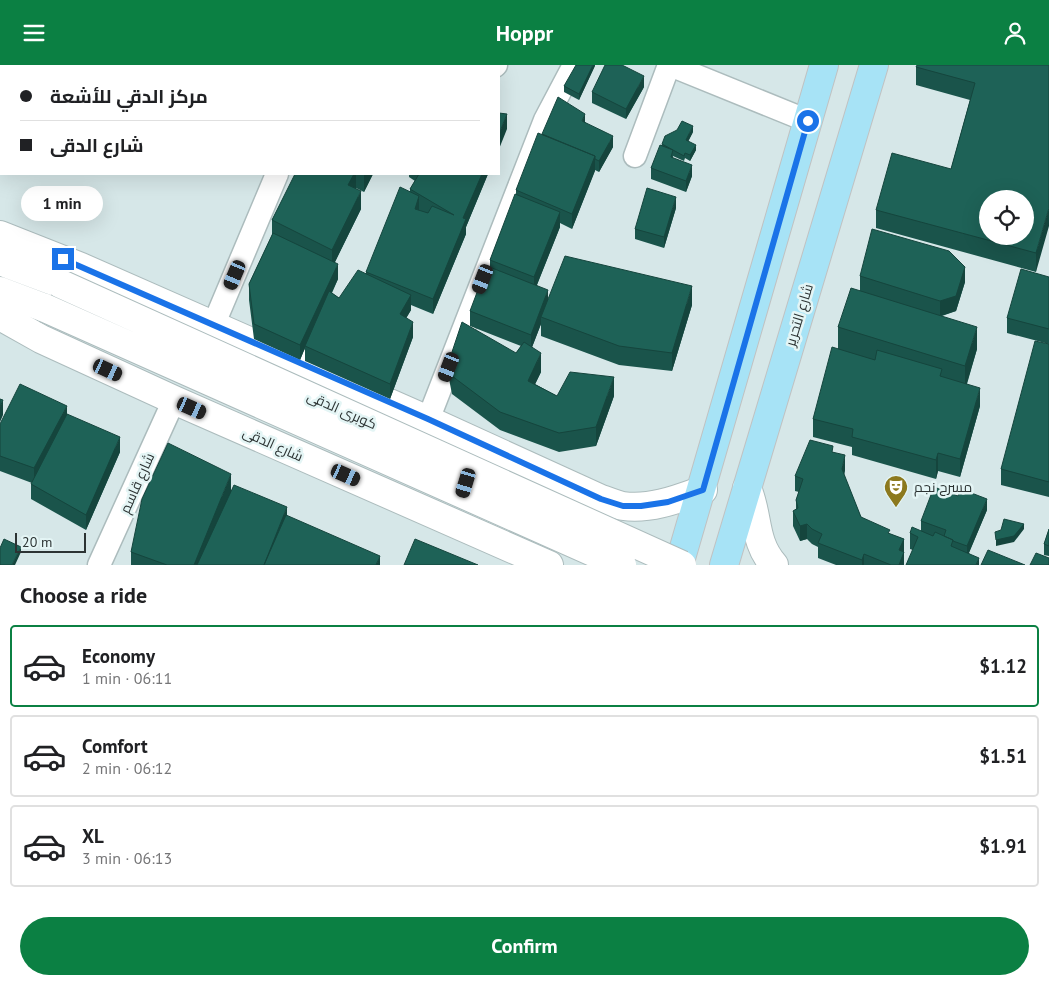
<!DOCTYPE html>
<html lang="en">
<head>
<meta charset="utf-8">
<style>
	:root { --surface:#fff; --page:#f2f2f2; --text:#202124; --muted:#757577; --line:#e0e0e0; --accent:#0b8043 }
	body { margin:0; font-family:"PT Sans",Cairo,sans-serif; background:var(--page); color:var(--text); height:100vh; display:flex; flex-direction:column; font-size:19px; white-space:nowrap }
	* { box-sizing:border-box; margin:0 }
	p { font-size:16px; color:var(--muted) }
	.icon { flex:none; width:28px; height:28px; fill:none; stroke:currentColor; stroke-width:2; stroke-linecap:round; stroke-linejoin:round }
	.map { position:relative; height:500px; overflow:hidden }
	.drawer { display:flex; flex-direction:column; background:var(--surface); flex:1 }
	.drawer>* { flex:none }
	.top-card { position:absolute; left:0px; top:0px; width:500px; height:110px; box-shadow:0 5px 20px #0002; display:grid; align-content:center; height:110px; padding:0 20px; background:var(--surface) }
	.fabs { position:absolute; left:979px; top:125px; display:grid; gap:10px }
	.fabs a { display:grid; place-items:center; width:55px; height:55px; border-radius:50%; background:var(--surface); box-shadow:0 5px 20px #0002; font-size:25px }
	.scale { position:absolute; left:15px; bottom:12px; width:71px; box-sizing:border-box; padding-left:5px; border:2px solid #2c3333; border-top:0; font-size:14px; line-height:18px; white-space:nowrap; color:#2c3333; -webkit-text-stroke:4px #e4f5f5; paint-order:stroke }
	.end { position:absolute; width:22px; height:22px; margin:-11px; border:6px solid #1a73e8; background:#fff; box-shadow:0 0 0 2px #fff }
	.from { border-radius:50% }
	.bubble { position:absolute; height:35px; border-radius:18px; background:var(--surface); box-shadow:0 5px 20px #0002; font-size:16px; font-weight:600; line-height:35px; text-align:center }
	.car { position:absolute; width:15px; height:30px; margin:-15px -8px; border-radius:6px; box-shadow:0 0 4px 1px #0007; background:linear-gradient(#222 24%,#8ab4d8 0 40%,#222 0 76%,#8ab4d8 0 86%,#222 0) }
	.top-card b { display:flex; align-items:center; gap:18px; height:48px; font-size:19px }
	.top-card b+b { border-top:1px solid var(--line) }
	.top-card i { width:12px; height:12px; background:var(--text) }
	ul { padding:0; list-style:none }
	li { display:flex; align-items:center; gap:15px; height:82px; margin:0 10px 8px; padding:0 10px; border:2px solid var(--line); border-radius:5px }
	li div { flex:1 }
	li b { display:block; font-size:19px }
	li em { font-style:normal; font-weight:600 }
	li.on { border-color:var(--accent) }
	li>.icon { width:45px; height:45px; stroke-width:1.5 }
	h2 { padding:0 20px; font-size:22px; line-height:60px }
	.cta { display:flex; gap:10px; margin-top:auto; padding:10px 20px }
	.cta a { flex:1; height:58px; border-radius:30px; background:var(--accent); color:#fff; font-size:20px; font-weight:600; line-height:58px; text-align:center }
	header { display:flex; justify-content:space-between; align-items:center; height:65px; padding:0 20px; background:var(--accent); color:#fff; font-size:22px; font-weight:600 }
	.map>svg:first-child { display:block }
</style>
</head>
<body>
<header><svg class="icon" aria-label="menu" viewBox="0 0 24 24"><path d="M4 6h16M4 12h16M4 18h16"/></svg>Hoppr<svg class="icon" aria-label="person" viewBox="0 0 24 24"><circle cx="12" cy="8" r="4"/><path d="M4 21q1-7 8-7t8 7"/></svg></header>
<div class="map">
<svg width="1049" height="500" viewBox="0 0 1049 500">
	<rect width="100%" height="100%" fill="#d6e7e8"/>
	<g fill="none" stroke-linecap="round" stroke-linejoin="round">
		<g stroke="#acbcbd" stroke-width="25">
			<path id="minor" d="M670 0 808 56
				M495 1 496 0
				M635 91 669 0
				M213 261 277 109
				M428 355 545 55 574 0
				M99 500 174 335"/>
		</g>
		<g stroke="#acbcbd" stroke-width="30">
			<path id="tertiary" d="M0 170 81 202 428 355 601 434C608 436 616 440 623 441 650 445 678 434 703 425
				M0 251 41 274 174 335 549 500
				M747 423C759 451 753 476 774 500"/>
		</g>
		<g stroke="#acbcbd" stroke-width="30">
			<path id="secondary" d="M0 196 61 219
				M0 226 45 243"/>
		</g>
		<g stroke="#c0c2c2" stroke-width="30">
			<path id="primary" d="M679 500 824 0
				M724 500 874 0"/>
		</g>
		<use href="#minor" stroke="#fff" stroke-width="22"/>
		<use href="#tertiary" stroke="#fff" stroke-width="28"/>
		<use href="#secondary" stroke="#fff" stroke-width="28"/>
		<use href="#primary" stroke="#a7e3f6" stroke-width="28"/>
		<g stroke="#acbcbd" stroke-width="30" stroke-linecap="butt">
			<path id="secondary-bridge" d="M61 219 682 500
				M45 243 622 500"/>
		</g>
		<use href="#secondary-bridge" stroke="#fff" stroke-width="28"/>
	</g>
	<path fill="#1a544b" d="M0 0H94V1H1V29L0 28Z
		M595 0 579 35 564 27V21Z
		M1049 0 1036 207 876 163V145L951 104 970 35 916 20V2Z
		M644 22 626 54 592 38V27Z
		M585 57 613 82 599 107 595 105 572 164 560 158V162L537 220 548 234 692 240 672 306 619 300 541 271V259L532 282 541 307 535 319 557 331H614L596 381 559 387 500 365 452 329 449 314V296L516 288 521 281 470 261V246L490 202V195L516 129V125L542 69Z
		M693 67 688 76 696 85 690 96 685 93 684 96 673 91V93L692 111 686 127 651 114V103L662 79Z
		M296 109H373L364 127 356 123 361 144 335 197 338 214 332 228 339 233 366 209V207L410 127V124L415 116 409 112V109H488L466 162V169L433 249 411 240V245L406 253 413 272 390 334 305 296V283L300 295 254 274 249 235V219L272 170V155Z
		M676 143 664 183 635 174V164Z
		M860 211 965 217 956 246 942 251 977 284 967 319 980 341 960 412 938 406 936 414 852 390V382L813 372V354L838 284V262L860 225Z
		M1049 212V279L1007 268V253Z
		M1049 279V432L1001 420V404Z
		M67 350 120 387 86 465 31 434V419L32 418 0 406V359Z
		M833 387 845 405 844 410 861 452 890 469 904 474V500H836L818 493V482L812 479 807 474 800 476 793 461V446L796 444V435L799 427 795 426V411Z
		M231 426 287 451 380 500H131V487Z
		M987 445 969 488 979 500 913 485 910 484V468L921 466V456Z
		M1049 464V491L1044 490V479Z"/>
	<path fill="#15453d" d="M593 0H595V1L579 35V29Z
		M644 11V22L626 54V44Z
		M507 49V64L499 84V69Z
		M585 49V60L582 56Z
		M693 61V67L686 81V75Z
		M613 71V82L599 107V96Z
		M696 80V85L690 96V90Z
		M595 91V106L572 164V149Z
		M692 100V111L686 127V116Z
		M354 109H356V123L348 120Z
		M364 109H373L364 127Z
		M482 109H488L466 162V169L433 249V234L463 153Z
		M361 126V144L332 203V185Z
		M419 131V146L415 144Z
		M676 132V143L664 183V172Z
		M1049 143V161L1036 207V188Z
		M560 147V162L534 227V212Z
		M338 199V214L306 281H305V283L300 295V280Z
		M965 202V217L956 246 940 251V236Z
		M692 221V240L672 306V288Z
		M548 225V240L541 252V259L531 285V270Z
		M411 230V245L400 264V249Z
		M413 257V272L390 334V319Z
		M977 262V284L965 324V301Z
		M541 288V307L528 334V316Z
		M614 312V331L596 381V362Z
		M980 323V341L960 412V394Z
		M3 335V350L0 357V342Z
		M67 341V356L34 418V403Z
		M120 372V387L86 465V450Z
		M938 388V406L936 414V395Z
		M845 390V405L842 419V404Z
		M231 409V428L202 500H194Z
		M987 434V445L967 492V481Z
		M287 442V457L264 500Z
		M807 459V474L800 476V461Z
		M1024 459V464L1014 477 996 481V475Z
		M904 474V500H899V485Z
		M21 482V487L15 500H12Z
		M864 489V500H862V495Z
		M380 491V500H376Z
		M979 493V500H976Z"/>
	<path fill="#1e6257" stroke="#15453d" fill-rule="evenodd" d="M0 0H91V1H1V14L0 13Z
		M127 0H238L241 1H126Z
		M422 0H449L448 1H421Z
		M576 0H593L579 29 564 21Z
		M605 0H622L644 11 626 44 592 27Z
		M917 0H1049V143L1036 188 876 145 892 88 951 104 975 18 916 2ZM988 134H1025V171H988Z
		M558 32 585 49 582 56 613 71 599 96 595 94V91L542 69Z
		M499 48 507 49 499 69Z
		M682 56 693 61 686 75 696 80 690 90 685 88 684 91 662 79 665 71 677 65Z
		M538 68 595 91 572 149 516 125Z
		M660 80 673 85 671 92 692 100 686 116 651 103Z
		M295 109H354L348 120 361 126 332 185 272 155Z
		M419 109H482L463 153 466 154 433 234 366 207 400 122 419 131 415 144 428 148 432 141 454 150 410 124Z
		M647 123 676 132 664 172 635 164Z
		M515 129 560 147 534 212 490 195Z
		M872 164 949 186 965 202 956 231 940 236 860 211Z
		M273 168 338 199 300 280 254 259 249 219Z
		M565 191 692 221 672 288 619 281 541 252Z
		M487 201 548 225 531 270 470 246Z
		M1021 204 1049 212V264L1007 253Z
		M358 205 411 230 400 249 413 257 390 319 305 281 329 226 339 233Z
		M851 223 977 262 965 301 838 262Z
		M462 257 516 288 524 277 541 288 528 316 557 331 570 307 614 312 596 362 559 368 500 347 452 311 449 296Z
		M1035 276 1049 279V417L1001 404Z
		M832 282 875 295 877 285 942 304 940 311 980 323 960 394 938 388 936 395 852 372 853 364 813 354Z
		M20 319 67 341 34 403 0 391V359Z
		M0 334 3 335 0 342Z
		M67 349 120 372 86 450 31 419Z
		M810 375 833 381 832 387 845 390 842 404 861 452 890 465 888 468 904 474 899 485 904 487 899 500H891L864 489 862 495 818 478 822 469 812 464 807 459 800 461 793 446 798 443 796 435 803 414 795 411Z
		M168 378 231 409 194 500H167L131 487 142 434Z
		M234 420 287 442 264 500H197Z
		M934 422 958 431 961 424 987 434 967 481 953 476V475L944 471 946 465 921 456Z
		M286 450 380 491 376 500H264Z
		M1004 454 1024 459 1014 471 996 475 995 467 1001 465Z
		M912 462 933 471 935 467 953 475 951 481 979 493 976 500H906L918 472 910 468Z
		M1049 464V481L1044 479Z
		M4 474 21 482 12 500H0V483Z
		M415 474 478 500H404Z
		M988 485 1025 500H981Z
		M1036 488 1049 493V500H1030Z"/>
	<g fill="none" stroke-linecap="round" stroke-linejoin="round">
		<path stroke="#1a73e8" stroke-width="6" d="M63 194 428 354 601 434 623 441H641L668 437 703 425 808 56"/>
	</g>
	<defs>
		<g id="theatre-pin" transform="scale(1.25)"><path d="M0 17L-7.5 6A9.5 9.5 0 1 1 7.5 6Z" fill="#8c791e" stroke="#e4f5f5"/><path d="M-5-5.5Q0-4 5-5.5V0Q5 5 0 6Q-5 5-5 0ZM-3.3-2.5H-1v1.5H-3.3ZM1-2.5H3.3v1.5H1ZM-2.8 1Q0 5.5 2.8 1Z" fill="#fff"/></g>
	</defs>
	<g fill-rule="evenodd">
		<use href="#theatre-pin" x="896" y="422"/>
	</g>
	<g text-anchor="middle" stroke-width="5" stroke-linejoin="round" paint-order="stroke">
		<g font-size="14" fill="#2c3333" stroke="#e4f5f5">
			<text transform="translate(799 250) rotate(-73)" y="5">شارع التحرير</text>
			<text transform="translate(342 345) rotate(24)" y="5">كوبرى الدقى</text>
			<text transform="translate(273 379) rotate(24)" y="5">شارع الدقى</text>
			<text transform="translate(137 418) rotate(-66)" y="5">شارع قاسم</text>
		</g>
		<g font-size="14" fill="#2c3333" stroke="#e4f5f5" text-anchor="start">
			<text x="914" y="427">مسرح نجم</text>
		</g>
	</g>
</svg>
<div class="fabs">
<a><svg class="icon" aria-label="locate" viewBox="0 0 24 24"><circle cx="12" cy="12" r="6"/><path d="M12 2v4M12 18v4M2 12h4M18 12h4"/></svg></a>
</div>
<div class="scale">20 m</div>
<i class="end from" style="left:808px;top:56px"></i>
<i class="end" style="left:63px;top:194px"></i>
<div class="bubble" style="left:21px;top:121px;width:82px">1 min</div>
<i class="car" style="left:235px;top:210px;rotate:203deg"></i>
<i class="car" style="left:483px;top:214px;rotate:201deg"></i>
<i class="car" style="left:449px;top:302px;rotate:201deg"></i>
<i class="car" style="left:108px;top:305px;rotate:115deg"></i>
<i class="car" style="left:192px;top:343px;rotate:114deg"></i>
<i class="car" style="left:346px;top:410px;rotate:114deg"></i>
<i class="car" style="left:466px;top:418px;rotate:197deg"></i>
<div class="top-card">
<b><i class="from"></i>مركز الدقي للأشعة</b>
<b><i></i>شارع الدقى</b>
</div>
</div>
<section class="drawer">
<h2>Choose a ride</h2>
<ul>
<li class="on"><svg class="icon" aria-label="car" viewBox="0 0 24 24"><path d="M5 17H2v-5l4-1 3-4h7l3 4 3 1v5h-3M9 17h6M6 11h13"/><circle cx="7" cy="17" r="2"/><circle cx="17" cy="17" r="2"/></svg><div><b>Economy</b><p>1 min · 06:11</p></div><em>$1.12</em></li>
<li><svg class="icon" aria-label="car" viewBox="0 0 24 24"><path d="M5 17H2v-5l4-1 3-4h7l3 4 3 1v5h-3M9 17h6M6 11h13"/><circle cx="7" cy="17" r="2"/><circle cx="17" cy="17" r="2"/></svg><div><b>Comfort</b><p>2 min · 06:12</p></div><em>$1.51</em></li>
<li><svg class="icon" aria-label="car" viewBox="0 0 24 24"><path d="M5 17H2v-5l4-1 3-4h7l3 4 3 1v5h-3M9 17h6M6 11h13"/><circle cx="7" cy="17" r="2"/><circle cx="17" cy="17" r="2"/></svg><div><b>XL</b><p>3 min · 06:13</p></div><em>$1.91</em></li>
</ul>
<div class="cta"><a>Confirm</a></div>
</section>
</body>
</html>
